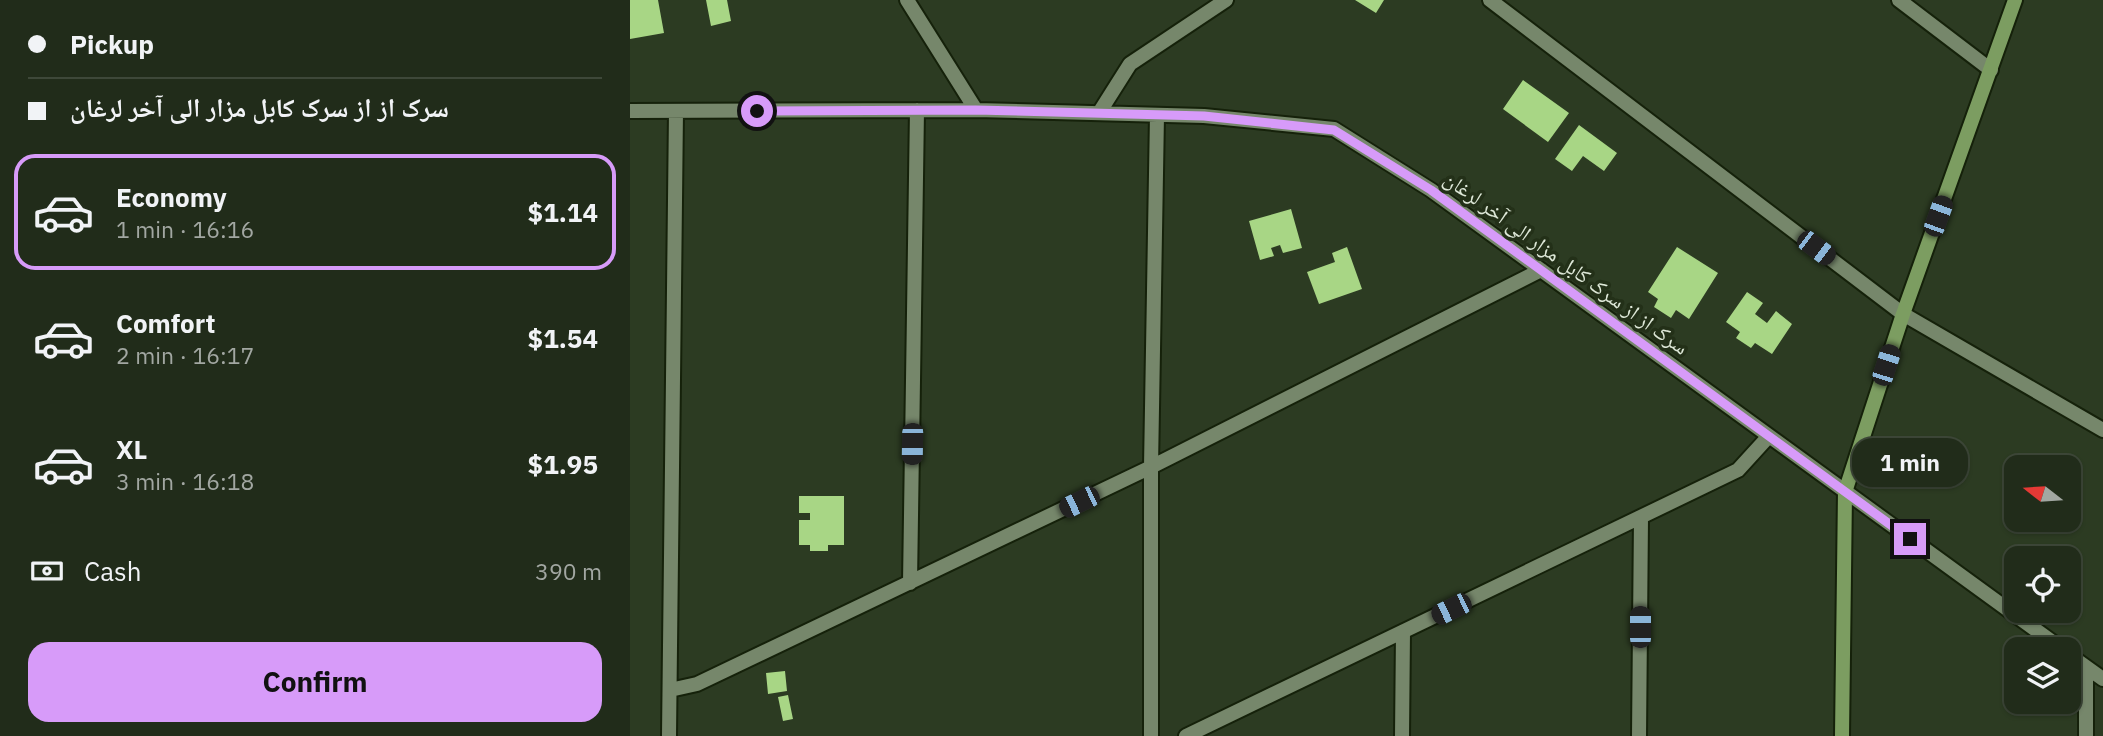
<!DOCTYPE html>
<html lang="en">
<head>
<meta charset="utf-8">
<style>
	:root { --surface:#212c1a; --page:#293423; --text:#f1f3f6; --muted:#a2a7a2; --line:#3e4839; --accent:#d79bf9 }
	body { margin:0; font-family:"IBM Plex Sans","Noto Naskh Arabic",sans-serif; background:var(--page); color:var(--text); height:100vh; display:flex; flex-direction:column; font-size:26px; white-space:nowrap }
	* { box-sizing:border-box; margin:0 }
	p { font-size:23px; color:var(--muted) }
	.icon { flex:none; width:38px; height:38px; fill:none; stroke:currentColor; stroke-width:2; stroke-linecap:round; stroke-linejoin:round }
	.map { position:relative; flex:1; overflow:hidden }
	.panel { display:flex; flex-direction:column; background:var(--surface); width:630px }
	.panel>* { flex:none }
	.top-card { display:grid; align-content:center; height:154px; padding:0 28px; background:var(--surface) }
	.needle { width:46px; rotate:287deg }
	.controls { position:absolute; left:1374px; top:455px; display:grid; gap:14px }
	.controls a { display:grid; place-items:center; width:77px; height:77px; border-radius:14px; background:var(--surface); box-shadow:0 2px 5px #0004,0 0 0 2px var(--line); font-size:35px }
	.end { position:absolute; width:32px; height:32px; margin:-16px; border:9px solid #d79bf9; background:#111; box-shadow:0 0 0 4px #111 }
	.from { border-radius:50% }
	.bubble { position:absolute; height:49px; border-radius:21px; background:var(--surface); box-shadow:0 2px 5px #0004,0 0 0 2px var(--line); font-size:23px; font-weight:700; line-height:49px; text-align:center }
	.car { position:absolute; width:21px; height:42px; margin:-21px -10px; border-radius:9px; box-shadow:0 0 5px 2px #0007; background:linear-gradient(#222 24%,#8ab4d8 0 40%,#222 0 76%,#8ab4d8 0 86%,#222 0) }
	.top-card b { display:flex; align-items:center; gap:24px; height:66px; font-size:26px }
	.top-card b+b { border-top:2px solid var(--line) }
	.top-card i { width:18px; height:18px; background:var(--text) }
	ul { padding:0; list-style:none }
	li { display:flex; align-items:center; gap:21px; height:116px; margin:0 14px 10px; padding:0 14px; border:4px solid transparent; border-radius:21px }
	li div { flex:1 }
	li b { display:block; font-size:26px }
	li em { font-style:normal; font-weight:700 }
	li.current { border-color:var(--accent) }
	li>.icon { width:63px; height:63px; stroke-width:1.5 }
	.pay { display:flex; align-items:center; gap:18px; height:77px; padding:0 28px; font-size:26px }
	.pay p { margin-inline-start:auto }
	.action { display:flex; gap:14px; margin-top:auto; padding:14px 28px }
	.action a { flex:1; height:80px; border-radius:21px; background:var(--accent); color:#111; font-size:28px; font-weight:700; line-height:80px; text-align:center }
	main { display:flex; flex:1; min-height:0 }
	.map>svg:first-child { display:block }
</style>
</head>
<body>
<main>
<section class="panel">
<div class="top-card">
<b><i class="from"></i>Pickup</b>
<b><i></i>سرک از از سرک کابل مزار الی آخر لرغان</b>
</div>
<ul>
<li class="current"><svg class="icon" aria-label="car" viewBox="0 0 24 24"><path d="M5 17H2v-5l4-1 3-4h7l3 4 3 1v5h-3M9 17h6M6 11h13"/><circle cx="7" cy="17" r="2"/><circle cx="17" cy="17" r="2"/></svg><div><b>Economy</b><p>1 min · 16:16</p></div><em>$1.14</em></li>
<li><svg class="icon" aria-label="car" viewBox="0 0 24 24"><path d="M5 17H2v-5l4-1 3-4h7l3 4 3 1v5h-3M9 17h6M6 11h13"/><circle cx="7" cy="17" r="2"/><circle cx="17" cy="17" r="2"/></svg><div><b>Comfort</b><p>2 min · 16:17</p></div><em>$1.54</em></li>
<li><svg class="icon" aria-label="car" viewBox="0 0 24 24"><path d="M5 17H2v-5l4-1 3-4h7l3 4 3 1v5h-3M9 17h6M6 11h13"/><circle cx="7" cy="17" r="2"/><circle cx="17" cy="17" r="2"/></svg><div><b>XL</b><p>3 min · 16:18</p></div><em>$1.95</em></li>
</ul>
<div class="pay"><svg class="icon" aria-label="cash" viewBox="0 0 24 24"><path d="M3 7h18v10H3z"/><circle cx="12" cy="12" r="2"/></svg>Cash<p>390 m</p></div>
<div class="action"><a>Confirm</a></div>
</section>
<div class="map">
<svg width="1473" height="736" viewBox="0 0 1473 736">
	<rect width="100%" height="100%" fill="#2c3b22"/>
	<path fill="#a8d685" d="M0 0H28L34 33 0 39Z
		M76 0H97L101 21 81 26Z
		M725 0H754L746 13Z
		M893 80 939 113 918 142 873 109Z
		M949 125 987 153 974 171 953 156 942 171 925 159Z
		M661 209 672 248 653 253 650 245 641 248 644 256 630 260 619 221Z
		M717 247 732 289 689 304 677 272 705 262 702 253Z
		M1047 247 1088 273 1059 319 1046 310 1041 318 1024 307 1028 299 1018 292Z
		M1117 292 1133 303 1125 314 1137 323 1146 311 1162 324 1142 354 1125 343 1121 348 1106 338 1110 332 1096 322Z
		M169 496H214V545H198V551H180V545H169V520H180V513H169Z
		M155 671 157 691 138 694 136 673Z
		M158 695 163 719 153 721 148 697Z"/>
	<g fill="none" stroke-linecap="round" stroke-linejoin="round">
		<g stroke="#15210a" stroke-width="18">
			<path id="street" d="M277 0 346 110 574 116 704 129 801 190 1432 649
				M860 0 1273 314 1473 430
				M1269 0 1361 70
				M0 111 346 110
				M469 113 500 64 596 0
				M280 583 287 110
				M1438 654 1473 679
				M40 690 67 684 521 467 911 270
				M39 736 46 111
				M521 736V467L527 115
				M556 736 1108 470 1139 436
				M772 736 773 632
				M1009 736 1011 518
				M1456 736V667"/>
		</g>
		<g stroke="#15210a" stroke-width="18">
			<path id="secondary" d="M1212 736 1215 492 1273 314 1385 0"/>
		</g>
		<use href="#street" stroke="#76876b" stroke-width="14"/>
		<use href="#secondary" stroke="#7c9d61" stroke-width="14"/>
	</g>
	<g fill="none" stroke-linecap="round" stroke-linejoin="round">
		<path stroke="#d79bf9" stroke-width="9" d="M127 111 346 110 574 116 704 130 801 190 1280 539"/>
	</g>
	<g text-anchor="middle" stroke-width="7" stroke-linejoin="round" paint-order="stroke">
		<g font-size="21" fill="#dee8d8" stroke="#233018">
			<text transform="translate(936 263) rotate(36)" y="7">سرک از از سرک کابل مزار الی آخر لرغان</text>
		</g>
	</g>
</svg>
<div class="controls">
<a><svg class="needle" viewBox="-14 -14 28 28"><path d="M0-13l5 13h-10z" fill="#e53935"/><path d="M0 13l5-13h-10z" fill="#a2a7a2"/></svg></a>
<a><svg class="icon" aria-label="locate" viewBox="0 0 24 24"><circle cx="12" cy="12" r="6"/><path d="M12 2v4M12 18v4M2 12h4M18 12h4"/></svg></a>
<a><svg class="icon" aria-label="layers" viewBox="0 0 24 24"><path d="M12 4l9 5-9 5-9-5zM3 14l9 5 9-5"/></svg></a>
</div>
<i class="end from" style="left:127px;top:111px"></i>
<i class="end" style="left:1280px;top:539px"></i>
<div class="bubble" style="left:1222px;top:438px;width:116px">1 min</div>
<i class="car" style="left:1308px;top:216px;rotate:20deg"></i>
<i class="car" style="left:1186px;top:248px;rotate:127deg"></i>
<i class="car" style="left:1256px;top:365px;rotate:18deg"></i>
<i class="car" style="left:282px;top:444px;rotate:181deg"></i>
<i class="car" style="left:449px;top:502px;rotate:244deg"></i>
<i class="car" style="left:821px;top:609px;rotate:244deg"></i>
<i class="car" style="left:1010px;top:627px;rotate:0deg"></i>
</div>
</main>
</body>
</html>
